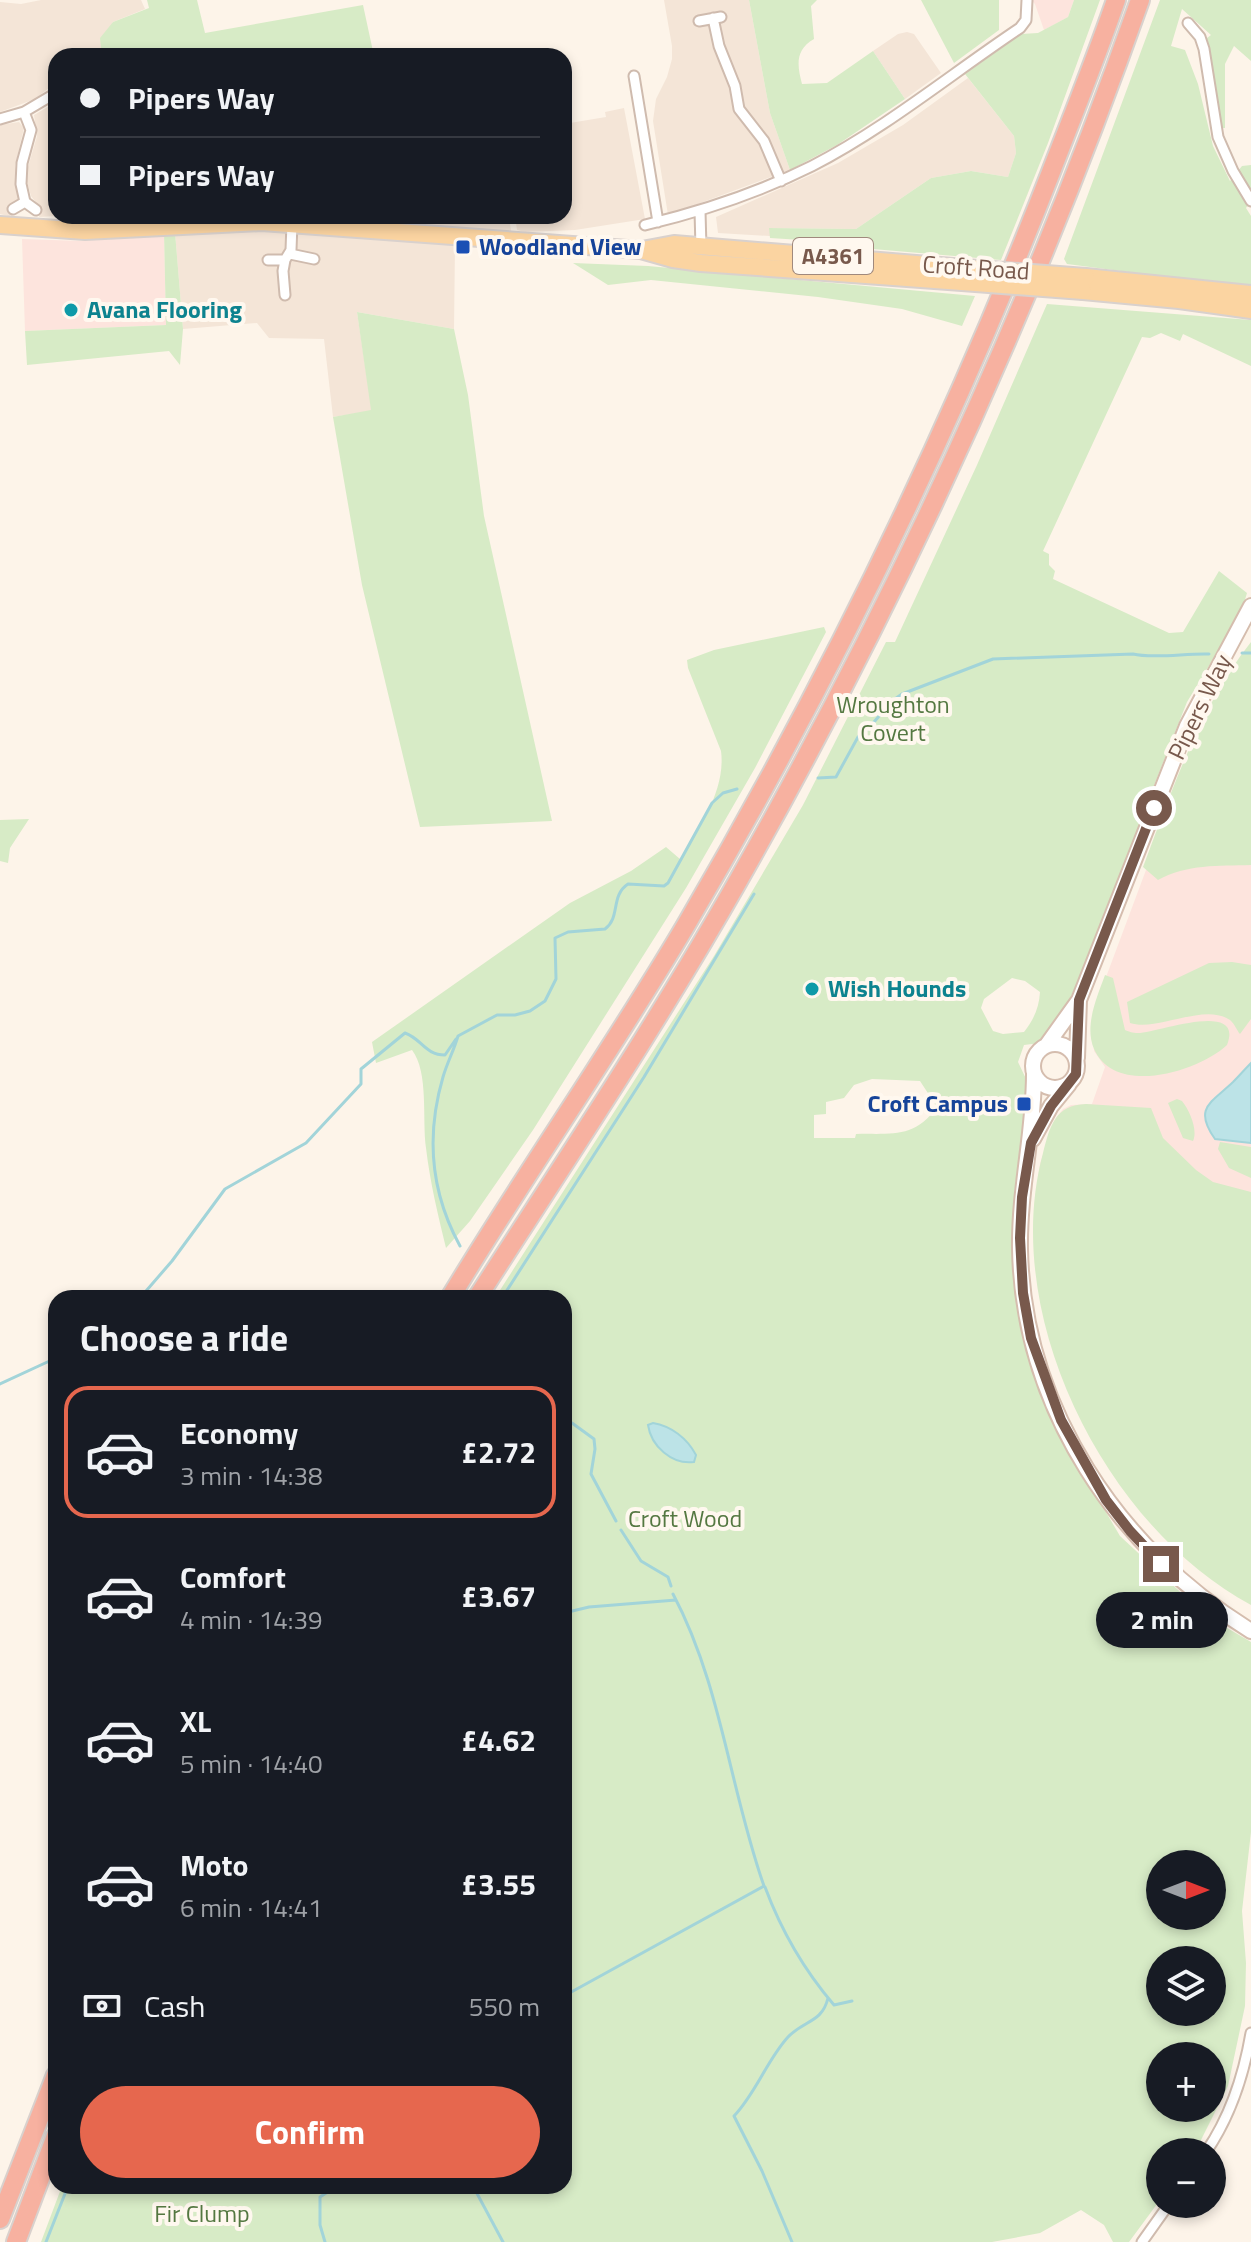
<!DOCTYPE html>
<html lang="en">
<head>
<meta charset="utf-8">
<style>
	:root { --surface:#171b24; --page:#20242c; --text:#f1f3f6; --muted:#9ea1a6; --line:#363941; --accent:#e6674e }
	body { margin:0; font-family:"Titillium Web",sans-serif; background:var(--page); color:var(--text); height:100vh; display:flex; flex-direction:column; font-size:30px; white-space:nowrap }
	* { box-sizing:border-box; margin:0 }
	p { font-size:26px; color:var(--muted) }
	.icon { flex:none; width:44px; height:44px; fill:none; stroke:currentColor; stroke-width:2; stroke-linecap:round; stroke-linejoin:round }
	.map { position:relative; flex:1; overflow:hidden }
	.panel { position:absolute; left:48px; top:1290px; width:524px; height:904px; display:flex; flex-direction:column; background:var(--surface); border-radius:24px; box-shadow:0 4px 12px #0003 }
	.panel>* { flex:none }
	.banner { position:absolute; left:48px; top:48px; width:524px; height:176px; border-radius:24px; box-shadow:0 4px 12px #0003; display:grid; align-content:center; height:176px; padding:0 32px; background:var(--surface) }
	.needle { width:52px; rotate:90deg }
	.fabs { position:absolute; left:1146px; top:1850px; display:grid; gap:16px }
	.fabs a { display:grid; place-items:center; width:80px; height:80px; border-radius:50%; background:var(--surface); box-shadow:0 4px 12px #0003; font-size:40px }
	.end { position:absolute; width:36px; height:36px; margin:-18px; border:10px solid #78594c; background:#fff; box-shadow:0 0 0 4px #fff }
	.from { border-radius:50% }
	.bubble { position:absolute; height:56px; border-radius:28px; background:var(--surface); box-shadow:0 4px 12px #0003; font-size:26px; font-weight:700; line-height:56px; text-align:center }
	.banner b { display:flex; align-items:center; gap:28px; height:76px; font-size:30px }
	.banner b+b { border-top:2px solid var(--line) }
	.banner i { width:20px; height:20px; background:var(--text) }
	ul { padding:0; list-style:none }
	li { display:flex; align-items:center; gap:24px; height:132px; margin:0 16px 12px; padding:0 16px; border:4px solid transparent; border-radius:24px }
	li div { flex:1 }
	li b { display:block; font-size:30px }
	li em { font-style:normal; font-weight:700 }
	li.selected { border-color:var(--accent) }
	li>.icon { width:72px; height:72px; stroke-width:1.5 }
	h2 { padding:0 32px; font-size:36px; line-height:96px }
	.pay { display:flex; align-items:center; gap:20px; height:88px; padding:0 32px; font-size:30px }
	.pay p { margin-inline-start:auto }
	.primary-button { display:flex; gap:16px; margin-top:auto; padding:16px 32px }
	.primary-button a { flex:1; height:92px; border-radius:48px; background:var(--accent); color:#fff; font-size:32px; font-weight:700; line-height:92px; text-align:center }
	.map>svg:first-child { display:block }
</style>
</head>
<body>
<div class="map">
<svg width="1251" height="2242" viewBox="0 0 1251 2242">
	<rect width="100%" height="100%" fill="#fdf4e9"/>
	<path fill="#f4e5d7" d="M41 0H141L145 9 113 22 100 50 102 55 56 56 54 84 35 99 0 112V2L21 4Z
		M664 0H749L770 113 790 170 668 215 653 121 656 99 667 77 672 59V46Z
		M907 32 914 34 941 73 905 99 873 51 898 34Z
		M968 78 1014 136 1016 153 1008 177 971 171 931 178 856 229 770 228V236L718 233 716 217 838 163 903 125Z
		M56 102V216L39 217 41 209 31 196 27 182 28 167 37 136 34 115Z
		M624 108 645 219 575 230 525 232 517 230 515 216H564V124L606 117 605 112Z
		M19 122 24 128 15 166 20 198 12 206V217L0 214V125Z
		M396 216H509L511 231 396 223Z
		M251 229 455 245 454 329 357 312 372 411 333 417 324 339 269 338 257 323 183 329 175 232Z"/>
	<path fill="#fde4dd" d="M1031 0H1074L1068 17 1044 30 1035 4Z
		M164 233 166 325 25 331 22 239 81 241Z
		M1251 852V1236L1034 1208 1040 1164 1054 1121 1063 1109 1071 1105 1092 1104 1105 1067 1094 1051 1093 1012 1146 870 1158 859Z"/>
	<path fill="#d7ebc6" fill-rule="evenodd" d="M147 0H197L205 33 363 5 374 56H102L100 38 113 22 149 8Z
		M749 0H817L811 6 814 39C795 50 797 65 802 84L827 83 873 51 905 99 837 145 790 170 770 113Z
		M921 0H999V30L954 63Z
		M1074 0H1100L1048 143 1001 260 826 245 817 241 770 238 769 228 856 229 931 178 971 171 1008 177 1016 153 1014 136 965 74 1021 34 1038 33 1068 17Z
		M1160 0H1251V61L1234 46 1225 64V128H1221L1203 41 1211 35 1182 9 1171 46 1185 50 1198 84 1213 146 1230 181 1242 166 1251 165V201L1246 208 1251 216V288L1067 264 1064 259Z
		M175 232 183 329 180 365 169 351 27 365 25 331 166 325 164 233Z
		M573 263 648 266 975 296 962 326 902 309 818 297 651 280 608 285Z
		M1047 304 1251 320V366L1183 334 1180 341 1161 333 1150 338 1142 337 1043 551 1049 554V565L1055 571 1053 579 1169 633 1183 632 1219 571 1247 593 1241 613 1187 702 1151 793 1096 943 1064 1011 1040 1043 1024 1045 1018 1062 1028 1083 1014 1195 1018 1308 1053 1422 1120 1536 1205 1615 1251 1642V1832L1242 1911 1246 1963 1245 2006 1228 2086 1195 2152H1160V2200L1129 2242H1113L1104 2225 1081 2210 1040 2233 992 2242H41L62 2186H564V1298H495L714 956 803 805 886 642H895L977 465ZM1012 978 1025 981 1040 992C1039 1008 1034 1019 1024 1032L1003 1034 993 1031 981 1008 984 999ZM872 1079 920 1081 937 1107C914 1139 892 1133 856 1134L855 1138H814V1115L826 1114V1102L844 1098 854 1085ZM1160 1864H1212V1916H1160ZM1160 1960H1212V2012H1160ZM1160 2056H1212V2108H1160Z
		M357 312 454 329 468 395 484 516 552 821 420 827 362 585 333 417 371 410Z
		M824 627 826 632 755 768 686 888 533 1130 470 1221 446 1248C438 1215 430 1182 426 1148 422 1120 429 1072 412 1050L376 1063 372 1042 570 903 631 871 666 847 680 859C700 828 726 789 721 751L688 668 687 660 714 650Z
		M1251 642V865C1218 866 1187 864 1158 880L1143 867C1171 793 1201 704 1251 642Z
		M29 819 10 848 8 863 0 861V820Z
		M1232 962 1251 965V1019L1240 1034C1237 1031 1235 1024 1230 1020 1204 1002 1158 1032 1130 1023L1127 1002 1209 963Z
		M1105 975 1113 978 1125 1030C1130 1032 1132 1033 1138 1033 1156 1033 1245 999 1227 1045 1198 1072 1115 1097 1094 1049 1084 1026 1097 997 1105 975Z
		M1177 1099 1182 1101C1190 1111 1198 1130 1193 1141L1183 1138 1168 1103Z
		M1086 1104 1151 1108 1163 1138 1196 1170 1213 1182 1251 1192V1605C1106 1527 999 1316 1043 1153 1050 1126 1055 1105 1086 1104Z
		M1220 1142 1251 1147V1178L1229 1168 1218 1149Z"/>
	<path fill="#bce3e7" stroke="#a2d4d9" stroke-width="2" d="M1251 1063V1143L1215 1139C1193 1108 1211 1103 1233 1082 1239 1076 1245 1069 1251 1063Z
		M653 1423C671 1426 687 1438 696 1455L694 1462C672 1465 651 1446 648 1425Z"/>
	<g fill="none" stroke-linecap="round" stroke-linejoin="round">
		<path stroke="#a2d4d9" stroke-width="3" d="M1242 653H1251
			M818 778 836 777 858 737 868 729 892 701 902 694 993 659 1133 654C1153 659 1187 653 1209 654
			M460 1246C431 1193 426 1135 443 1077 447 1063 454 1050 458 1036L497 1015H515L530 1011 545 1001 556 979 555 938 568 932 605 929C621 917 610 896 628 884L664 886 668 883 712 803 723 793 737 789
			M140 1298 172 1261 225 1189 306 1143 361 1084V1069L405 1033C422 1039 425 1055 445 1055L456 1039
			M502 1298 644 1077 754 894
			M0 1384 56 1358
			M564 1419 568 1421
			M572 1423 594 1439 595 1449 591 1474 616 1521
			M621 1530 641 1561 668 1577 671 1586
			M564 1613 589 1607 676 1600
			M765 1887C781 1930 804 1970 834 2005L852 2001
			M564 1996 764 1886C730 1790 721 1684 673 1594
			M473 2186 503 2242
			M46 2242 68 2186
			M325 2242 320 2225V2197L337 2186
			M792 2242 762 2171 734 2116C756 2093 767 2060 788 2037 804 2020 822 2023 828 1998"/>
		<g stroke="#cfbbae" stroke-width="13">
			<path id="minor" d="M713 18 719 46 735 86 739 109 764 141 781 181
				M699 21 721 17
				M1188 23 1200 37 1204 49 1218 137 1233 171 1251 201
				M634 76 658 222
				M24 112 31 130 22 163 21 184 25 202 36 210
				M0 119 24 112 56 93
				M13 209 25 202
				M700 211 701 248
				M645 225C703 211 758 193 812 166 886 128 951 74 1020 28L1026 20 1027 0
				M290 254 314 259
				M268 260H285
				M285 295 283 271 285 260 291 250 292 223
				M1206 2152C1230 2117 1244 2074 1251 2033
				M1142 2242 1169 2204"/>
		</g>
		<g stroke="#d5bdae" stroke-width="18">
			<path id="secondary" d="M1033 1066a22 22 0 1 1 44 0a22 22 0 1 1-44 0Z
				M1046 1046 1079 1000 1187 726 1251 606
				M1077 1058 1079 1000
				M1034 1074C1034 1133 1019 1190 1020 1249 1023 1407 1118 1550 1251 1631
				M1033 1139 1051 1106 1069 1084"/>
		</g>
		<g stroke="#d9d1cd" stroke-width="20">
			<path id="primary" d="M0 225 85 231 262 222 641 250 673 259 701 263 962 282
				M642 250 674 244 965 268
				M1086 277 1251 294
				M1083 291 1179 300 1251 310"/>
		</g>
		<g stroke="#d9d1cd" stroke-width="22">
			<path id="motorway" d="M450 1298C526 1172 611 1052 686 925 827 685 950 432 1051 172 1073 115 1096 58 1116 0
				M477 1298C566 1160 657 1024 738 881 898 599 1032 305 1140 0
				M0 2219 56 2075
				M16 2242 56 2136"/>
		</g>
		<use href="#minor" stroke="#fff" stroke-width="9"/>
		<use href="#secondary" stroke="#fff" stroke-width="14"/>
		<use href="#primary" stroke="#fbd4a1" stroke-width="16"/>
		<use href="#motorway" stroke="#f7b1a0" stroke-width="18"/>
		<g stroke="#d9d1cd" stroke-width="20" stroke-linecap="butt">
			<path id="primary-bridge" d="M965 268 1086 277
				M962 282 1083 291"/>
		</g>
		<use href="#primary-bridge" stroke="#fbd4a1" stroke-width="16"/>
	</g>
	<g fill="none" stroke-linecap="round" stroke-linejoin="round">
		<path stroke="#78594c" stroke-width="10" d="M1154 808 1079 1000 1076 1074 1051 1106 1031 1143 1022 1197 1020 1238 1023 1293 1031 1338 1061 1420 1106 1500 1130 1531 1161 1564"/>
	</g>
	<g fill="#1a4fb4" stroke="#fff8ef" stroke-width="3">
		<rect x="455" y="239" width="16" height="16" rx="4"/>
		<rect x="1016" y="1096" width="16" height="16" rx="4"/>
	</g>
	<g fill="#0f9aa8" stroke="#fff8ef" stroke-width="3">
		<circle cx="71" cy="310" r="8"/>
		<circle cx="812" cy="989" r="8"/>
	</g>
	<g text-anchor="middle" stroke-width="8" stroke-linejoin="round" paint-order="stroke">
		<rect fill="#fff8ef" stroke="#a0897d" stroke-width="2" x="793" y="238" width="80" height="36" rx="6"/>
		<g font-size="22" font-weight="bold" fill="#78594c">
			<text x="833" y="264">A4361</text>
		</g>
		<g font-size="24" font-weight="bold" fill="#164399" stroke="#fff8ef" text-anchor="start">
			<text x="479" y="255">Woodland View</text>
			<text x="1008" y="1112" text-anchor="end">Croft Campus</text>
		</g>
		<g font-size="24" fill="#78594c" stroke="#fff8ef">
			<text transform="translate(976 268) rotate(4)" y="8">Croft Road</text>
			<text transform="translate(1200 707) rotate(-64)" y="8">Pipers Way</text>
		</g>
		<g font-size="24" font-weight="bold" fill="#0d838f" stroke="#fff8ef" text-anchor="start">
			<text x="87" y="318">Avana Flooring</text>
			<text x="828" y="997">Wish Hounds</text>
		</g>
		<g font-size="24" fill="#547841" stroke="#fff8ef">
			<text x="893" y="713">Wroughton<tspan x="893" dy="28">Covert</tspan></text>
			<text x="685" y="1527">Croft Wood</text>
			<text x="202" y="2222">Fir Clump</text>
		</g>
	</g>
</svg>
<div class="fabs">
<a><svg class="needle" viewBox="-14 -14 28 28"><path d="M0-13l5 13h-10z" fill="#e53935"/><path d="M0 13l5-13h-10z" fill="#9ea1a6"/></svg></a>
<a><svg class="icon" aria-label="layers" viewBox="0 0 24 24"><path d="M12 4l9 5-9 5-9-5zM3 14l9 5 9-5"/></svg></a>
<a>+</a>
<a>−</a>
</div>
<i class="end from" style="left:1154px;top:808px"></i>
<i class="end" style="left:1161px;top:1564px"></i>
<div class="bubble" style="left:1096px;top:1592px;width:132px">2 min</div>
<div class="banner">
<b><i class="from"></i>Pipers Way</b>
<b><i></i>Pipers Way</b>
</div>
<section class="panel">
<h2>Choose a ride</h2>
<ul>
<li class="selected"><svg class="icon" aria-label="car" viewBox="0 0 24 24"><path d="M5 17H2v-5l4-1 3-4h7l3 4 3 1v5h-3M9 17h6M6 11h13"/><circle cx="7" cy="17" r="2"/><circle cx="17" cy="17" r="2"/></svg><div><b>Economy</b><p>3 min · 14:38</p></div><em>£2.72</em></li>
<li><svg class="icon" aria-label="car" viewBox="0 0 24 24"><path d="M5 17H2v-5l4-1 3-4h7l3 4 3 1v5h-3M9 17h6M6 11h13"/><circle cx="7" cy="17" r="2"/><circle cx="17" cy="17" r="2"/></svg><div><b>Comfort</b><p>4 min · 14:39</p></div><em>£3.67</em></li>
<li><svg class="icon" aria-label="car" viewBox="0 0 24 24"><path d="M5 17H2v-5l4-1 3-4h7l3 4 3 1v5h-3M9 17h6M6 11h13"/><circle cx="7" cy="17" r="2"/><circle cx="17" cy="17" r="2"/></svg><div><b>XL</b><p>5 min · 14:40</p></div><em>£4.62</em></li>
<li><svg class="icon" aria-label="car" viewBox="0 0 24 24"><path d="M5 17H2v-5l4-1 3-4h7l3 4 3 1v5h-3M9 17h6M6 11h13"/><circle cx="7" cy="17" r="2"/><circle cx="17" cy="17" r="2"/></svg><div><b>Moto</b><p>6 min · 14:41</p></div><em>£3.55</em></li>
</ul>
<div class="pay"><svg class="icon" aria-label="cash" viewBox="0 0 24 24"><path d="M3 7h18v10H3z"/><circle cx="12" cy="12" r="2"/></svg>Cash<p>550 m</p></div>
<div class="primary-button"><a>Confirm</a></div>
</section>
</div>
</body>
</html>
